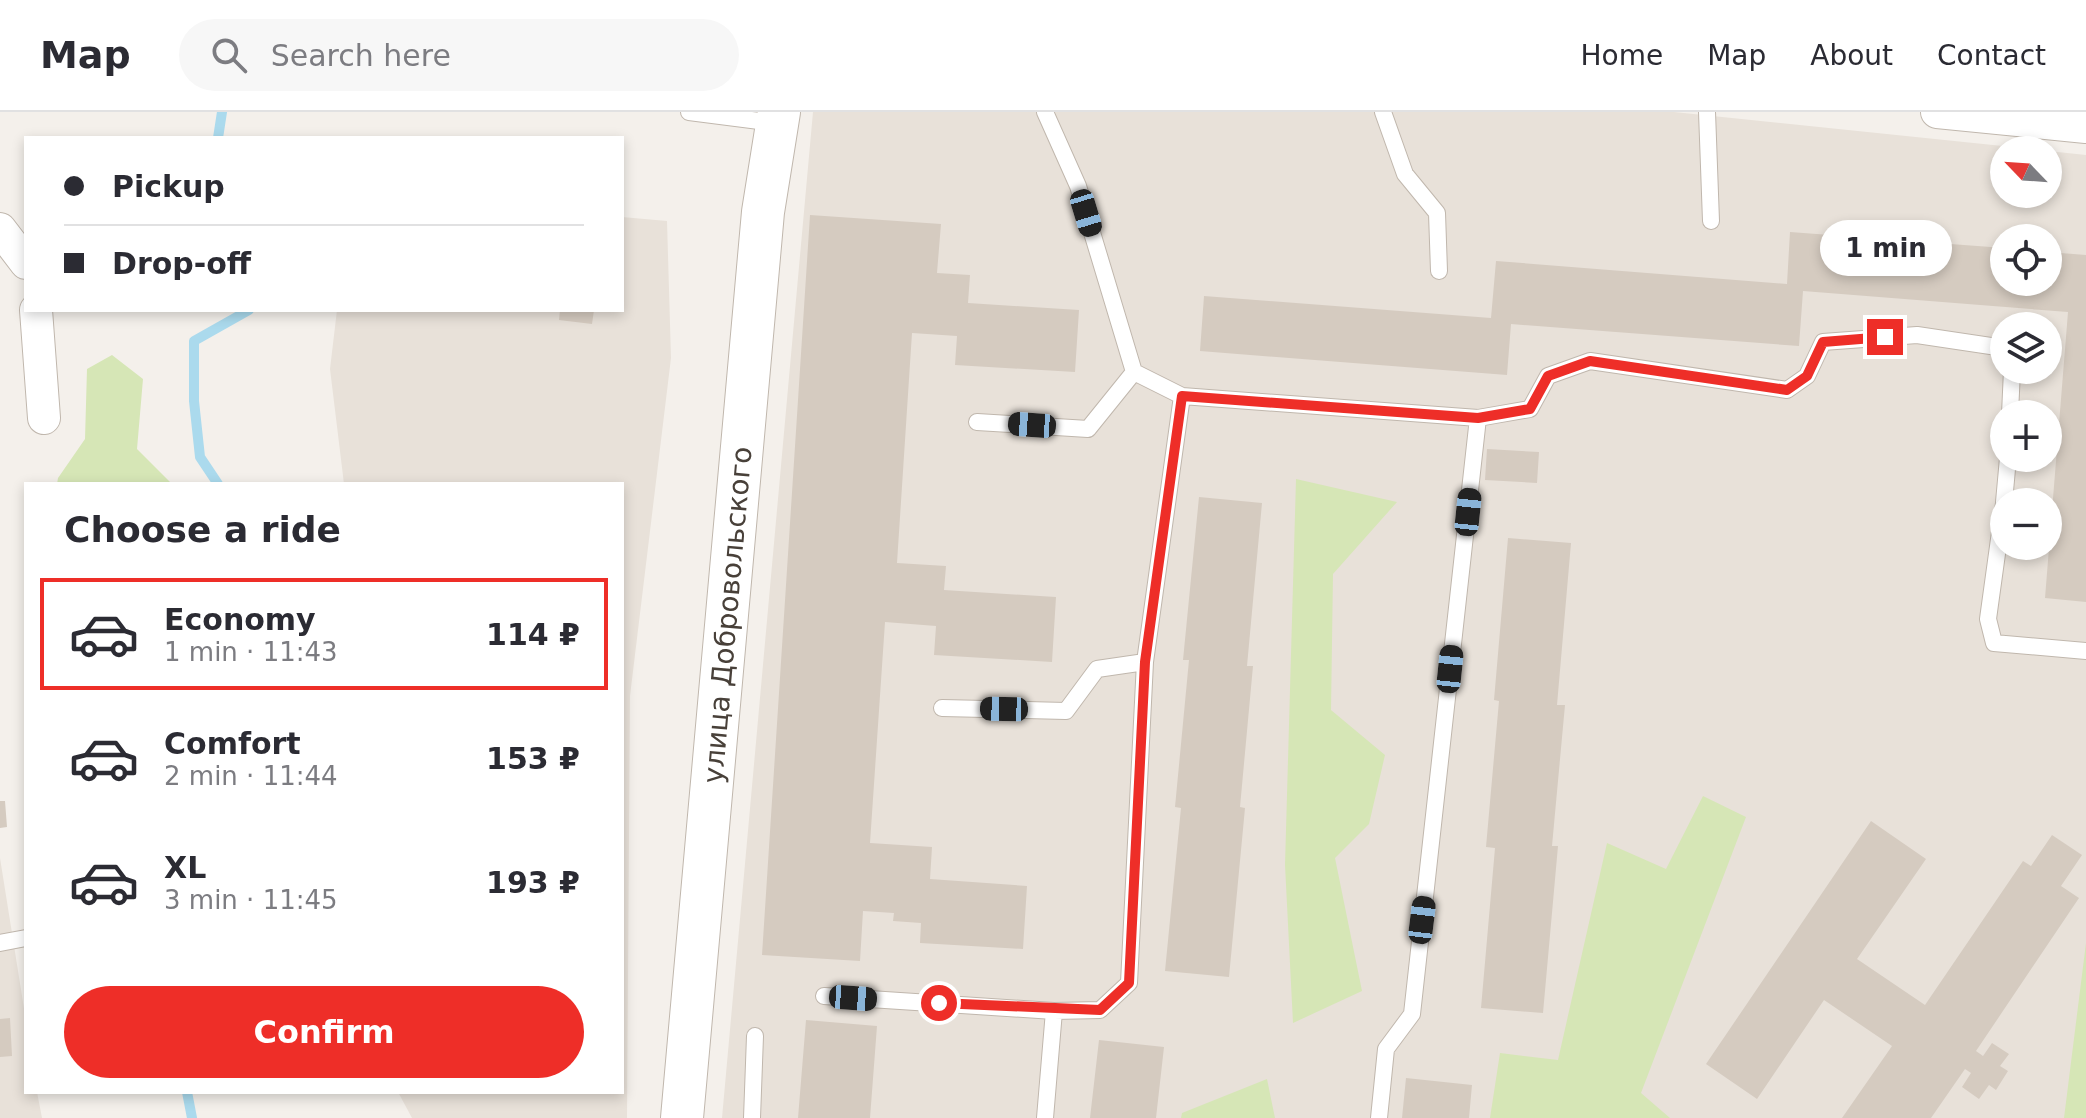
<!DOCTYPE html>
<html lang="en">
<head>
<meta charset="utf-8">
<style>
	:root { --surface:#fff; --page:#f7f7f7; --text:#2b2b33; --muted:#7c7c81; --line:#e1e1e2; --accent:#ee2e28 }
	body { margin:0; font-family:"DejaVu Sans",sans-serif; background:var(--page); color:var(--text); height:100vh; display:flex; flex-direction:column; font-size:30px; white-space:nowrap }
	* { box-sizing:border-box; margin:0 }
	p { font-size:26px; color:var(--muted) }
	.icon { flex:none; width:44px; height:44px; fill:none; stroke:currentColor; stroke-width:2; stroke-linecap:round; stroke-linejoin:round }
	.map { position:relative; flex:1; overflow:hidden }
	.side { position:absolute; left:24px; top:370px; width:600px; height:612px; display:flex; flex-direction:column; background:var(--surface); border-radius:0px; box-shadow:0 4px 12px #0003 }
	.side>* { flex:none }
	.guide { position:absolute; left:24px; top:24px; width:600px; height:176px; border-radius:0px; box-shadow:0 4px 12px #0003; display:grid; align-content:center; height:176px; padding:0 40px; background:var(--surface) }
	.needle { width:52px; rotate:295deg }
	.tools { position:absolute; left:1990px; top:24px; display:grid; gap:16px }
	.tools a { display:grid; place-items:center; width:72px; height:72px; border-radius:50%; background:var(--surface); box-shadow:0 4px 12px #0003; font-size:40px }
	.end { position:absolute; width:36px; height:36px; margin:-18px; border:10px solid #ee2e28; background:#fff; box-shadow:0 0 0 4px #fff }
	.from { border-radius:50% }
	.bubble { position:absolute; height:56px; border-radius:28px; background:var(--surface); box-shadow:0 4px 12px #0003; font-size:26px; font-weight:700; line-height:56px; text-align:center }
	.car { position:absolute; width:24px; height:48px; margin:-24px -12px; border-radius:10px; box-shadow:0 0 6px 2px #0007; background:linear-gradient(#222 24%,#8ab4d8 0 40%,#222 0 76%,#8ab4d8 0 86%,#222 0) }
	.guide b { display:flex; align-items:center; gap:28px; height:76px; font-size:30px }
	.guide b+b { border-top:2px solid var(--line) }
	.guide i { width:20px; height:20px; background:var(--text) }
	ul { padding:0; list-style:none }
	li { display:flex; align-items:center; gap:24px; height:112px; margin:0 16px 12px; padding:0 24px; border:4px solid transparent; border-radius:0px }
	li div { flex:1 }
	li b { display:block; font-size:30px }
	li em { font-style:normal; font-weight:700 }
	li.active { border-color:var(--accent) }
	li>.icon { width:72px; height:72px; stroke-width:1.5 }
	h2 { padding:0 40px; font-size:36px; line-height:96px }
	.action { display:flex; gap:16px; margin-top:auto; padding:16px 40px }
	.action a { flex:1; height:92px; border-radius:48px; background:var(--accent); color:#fff; font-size:32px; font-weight:700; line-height:92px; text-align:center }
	header { display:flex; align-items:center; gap:48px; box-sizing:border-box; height:112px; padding:0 40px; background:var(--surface); border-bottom:2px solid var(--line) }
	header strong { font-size:38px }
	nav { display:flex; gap:44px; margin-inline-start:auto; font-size:28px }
	.search { width:560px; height:72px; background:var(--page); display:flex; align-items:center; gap:20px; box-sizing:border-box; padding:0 28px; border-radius:44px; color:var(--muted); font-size:30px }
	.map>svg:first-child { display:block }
</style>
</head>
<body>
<header>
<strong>Map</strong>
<div class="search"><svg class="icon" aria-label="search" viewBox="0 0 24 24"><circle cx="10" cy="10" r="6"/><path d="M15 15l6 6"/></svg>Search here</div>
<nav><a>Home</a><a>Map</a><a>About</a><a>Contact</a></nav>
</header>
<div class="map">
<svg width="2086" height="1006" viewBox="0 0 2086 1006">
	<rect width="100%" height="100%" fill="#f4f0eb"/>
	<path fill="#e8e1d9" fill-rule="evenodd" d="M813 0H1674L2042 38H2004V82H2048V39L2086 43V1006H722ZM2004 126H2048V170H2004ZM2004 214H2048V258H2004ZM2004 302H2048V346H2004ZM2004 390H2048V434H2004Z
		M622 105 667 109 671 246 630 584 627 1006H412L398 980H622V372H344L330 257 337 198H622Z
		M0 746 26 909V980H37L42 1006H0Z"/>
	<path fill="#d6e6b6" d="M112 243 143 267 137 337 172 372H57L58 366 85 327 87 257Z
		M1296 367 1397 390 1333 462 1331 598 1385 643 1369 712 1335 746 1362 879 1293 911 1285 753Z
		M1703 684 1746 705 1641 981 1670 1006H1490L1500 941 1558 948 1607 731 1666 757Z
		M2086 831V1006H2064Z
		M1267 967 1275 1006H1181L1182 1001Z"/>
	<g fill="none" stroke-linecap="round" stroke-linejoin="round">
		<path stroke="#abdaed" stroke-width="10" d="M218 26 222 0
			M218 372 200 345 194 289V229L249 198
			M187 980 192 1006"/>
	</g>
	<path fill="#d5cbc0" d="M810 103 941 112 937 161 970 163 968 191 1079 198 1075 260 955 253 957 224 912 221 897 451 946 454 944 478 1056 485 1052 550 934 543 936 514 885 510 870 731 932 735 930 767 1027 774 1023 837 920 831 921 811 893 809 894 801 863 799 860 849 762 843Z
		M1790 120 2004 136V170H2048V140L2086 143V490L2045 486 2068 200 1803 179 1799 234 1511 212 1507 263 1200 239 1204 184 1491 206 1496 149 1787 172Z
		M560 198H594L592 212 559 208Z
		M1487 337 1539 340 1537 371 1485 368Z
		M1199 385 1262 391 1247 554H1253L1240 695 1245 696 1229 865 1165 859 1181 696 1175 695 1189 548H1183Z
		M1508 426 1571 431 1557 593H1565L1552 734H1558L1543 901 1481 896 1495 736 1486 735 1499 589 1494 588Z
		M0 689H5L7 715 0 716Z
		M1871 709 1926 747 1857 847 1925 893 2023 749 2031 754 2052 723 2082 743 2061 774 2079 786 1976 939 1983 944 1992 931 2009 942 2000 954 2008 959 1996 978 1989 973 1979 987 1962 975 1971 961 1965 957 1931 1006H1842L1892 934 1824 888 1757 987 1706 952Z
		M10 906 12 944 0 945V907Z
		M806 908 877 914 870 1006H798Z
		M1099 928 1164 935 1156 1006H1090Z
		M1406 966 1472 973 1469 1006H1402Z"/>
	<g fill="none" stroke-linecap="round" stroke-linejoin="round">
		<g stroke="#c0b7ad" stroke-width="18">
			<path id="service" d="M689 0 775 11
				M1045 0 1078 74 1134 260 1182 284 1478 306 1530 297 1548 264 1590 249 1787 278 1807 264 1823 230 1917 223 2004 236
				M1383 0 1405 62 1437 101 1439 159
				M1707 0 1711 109
				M2010 302 2012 258
				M977 310 1088 317 1134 260
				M2004 390 2008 346
				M2004 391 1988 507 1994 531 2086 539
				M942 596 1066 599 1097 557 1145 550
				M0 831 26 826
				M824 884 1054 899
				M752 1006 755 924
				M1045 1006 1054 899 1100 898 1129 871 1145 550 1182 284
				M1379 1006 1386 937 1412 902 1478 306"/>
		</g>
		<g stroke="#c0b7ad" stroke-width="34">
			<path id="minor" d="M1937 0 2086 15
				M0 117 26 151
				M36 198 44 306"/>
		</g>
		<g stroke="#c0b7ad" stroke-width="44">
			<path id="tertiary" d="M682 1006 763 100 779 0"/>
		</g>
		<use href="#service" stroke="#fff" stroke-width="16"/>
		<use href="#minor" stroke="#fff" stroke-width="32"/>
		<use href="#tertiary" stroke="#fff" stroke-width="42"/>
	</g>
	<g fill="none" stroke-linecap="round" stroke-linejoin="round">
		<path stroke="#ee2e28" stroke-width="10" d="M939 891 1100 898 1129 871 1145 550 1182 284 1478 306 1530 297 1548 264 1590 249 1787 278 1807 264 1823 230 1885 225"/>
	</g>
	<g text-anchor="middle" stroke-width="7" stroke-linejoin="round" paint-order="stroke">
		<g font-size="28" fill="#484039" stroke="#fff">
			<text transform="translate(727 503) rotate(-85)" y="10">улица Добровольского</text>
		</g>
	</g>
</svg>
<div class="tools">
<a><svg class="needle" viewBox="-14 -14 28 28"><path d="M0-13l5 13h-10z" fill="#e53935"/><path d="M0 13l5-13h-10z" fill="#7c7c81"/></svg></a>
<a><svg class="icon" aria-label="locate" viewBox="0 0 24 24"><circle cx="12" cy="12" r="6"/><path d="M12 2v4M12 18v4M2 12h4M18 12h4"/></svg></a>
<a><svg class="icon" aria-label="layers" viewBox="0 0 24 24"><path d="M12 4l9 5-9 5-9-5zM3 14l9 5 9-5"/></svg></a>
<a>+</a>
<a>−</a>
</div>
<i class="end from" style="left:939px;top:891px"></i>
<i class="end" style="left:1885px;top:225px"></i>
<div class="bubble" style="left:1820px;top:108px;width:132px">1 min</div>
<i class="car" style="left:1086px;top:101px;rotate:163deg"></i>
<i class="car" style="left:1032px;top:313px;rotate:274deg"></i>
<i class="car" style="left:1468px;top:400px;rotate:6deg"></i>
<i class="car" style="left:1450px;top:557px;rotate:6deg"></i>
<i class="car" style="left:1004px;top:597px;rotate:271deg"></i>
<i class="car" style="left:1422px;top:808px;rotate:7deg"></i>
<i class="car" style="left:853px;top:886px;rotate:94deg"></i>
<div class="guide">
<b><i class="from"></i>Pickup</b>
<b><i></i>Drop-off</b>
</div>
<section class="side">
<h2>Choose a ride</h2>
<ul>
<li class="active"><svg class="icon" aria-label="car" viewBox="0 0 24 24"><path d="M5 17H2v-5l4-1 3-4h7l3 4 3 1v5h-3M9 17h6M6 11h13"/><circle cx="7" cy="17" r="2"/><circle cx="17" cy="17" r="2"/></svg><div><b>Economy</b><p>1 min · 11:43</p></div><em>114 ₽</em></li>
<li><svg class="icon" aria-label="car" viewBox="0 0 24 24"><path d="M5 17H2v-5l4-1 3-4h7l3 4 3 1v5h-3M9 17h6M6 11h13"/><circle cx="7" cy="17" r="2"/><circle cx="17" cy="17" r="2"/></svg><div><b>Comfort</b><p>2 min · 11:44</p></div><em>153 ₽</em></li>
<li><svg class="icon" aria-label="car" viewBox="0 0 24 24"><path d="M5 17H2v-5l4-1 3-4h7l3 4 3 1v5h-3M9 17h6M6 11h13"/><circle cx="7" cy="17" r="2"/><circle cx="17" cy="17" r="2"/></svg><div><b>XL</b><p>3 min · 11:45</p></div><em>193 ₽</em></li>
</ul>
<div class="action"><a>Confirm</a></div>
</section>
</div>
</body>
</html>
